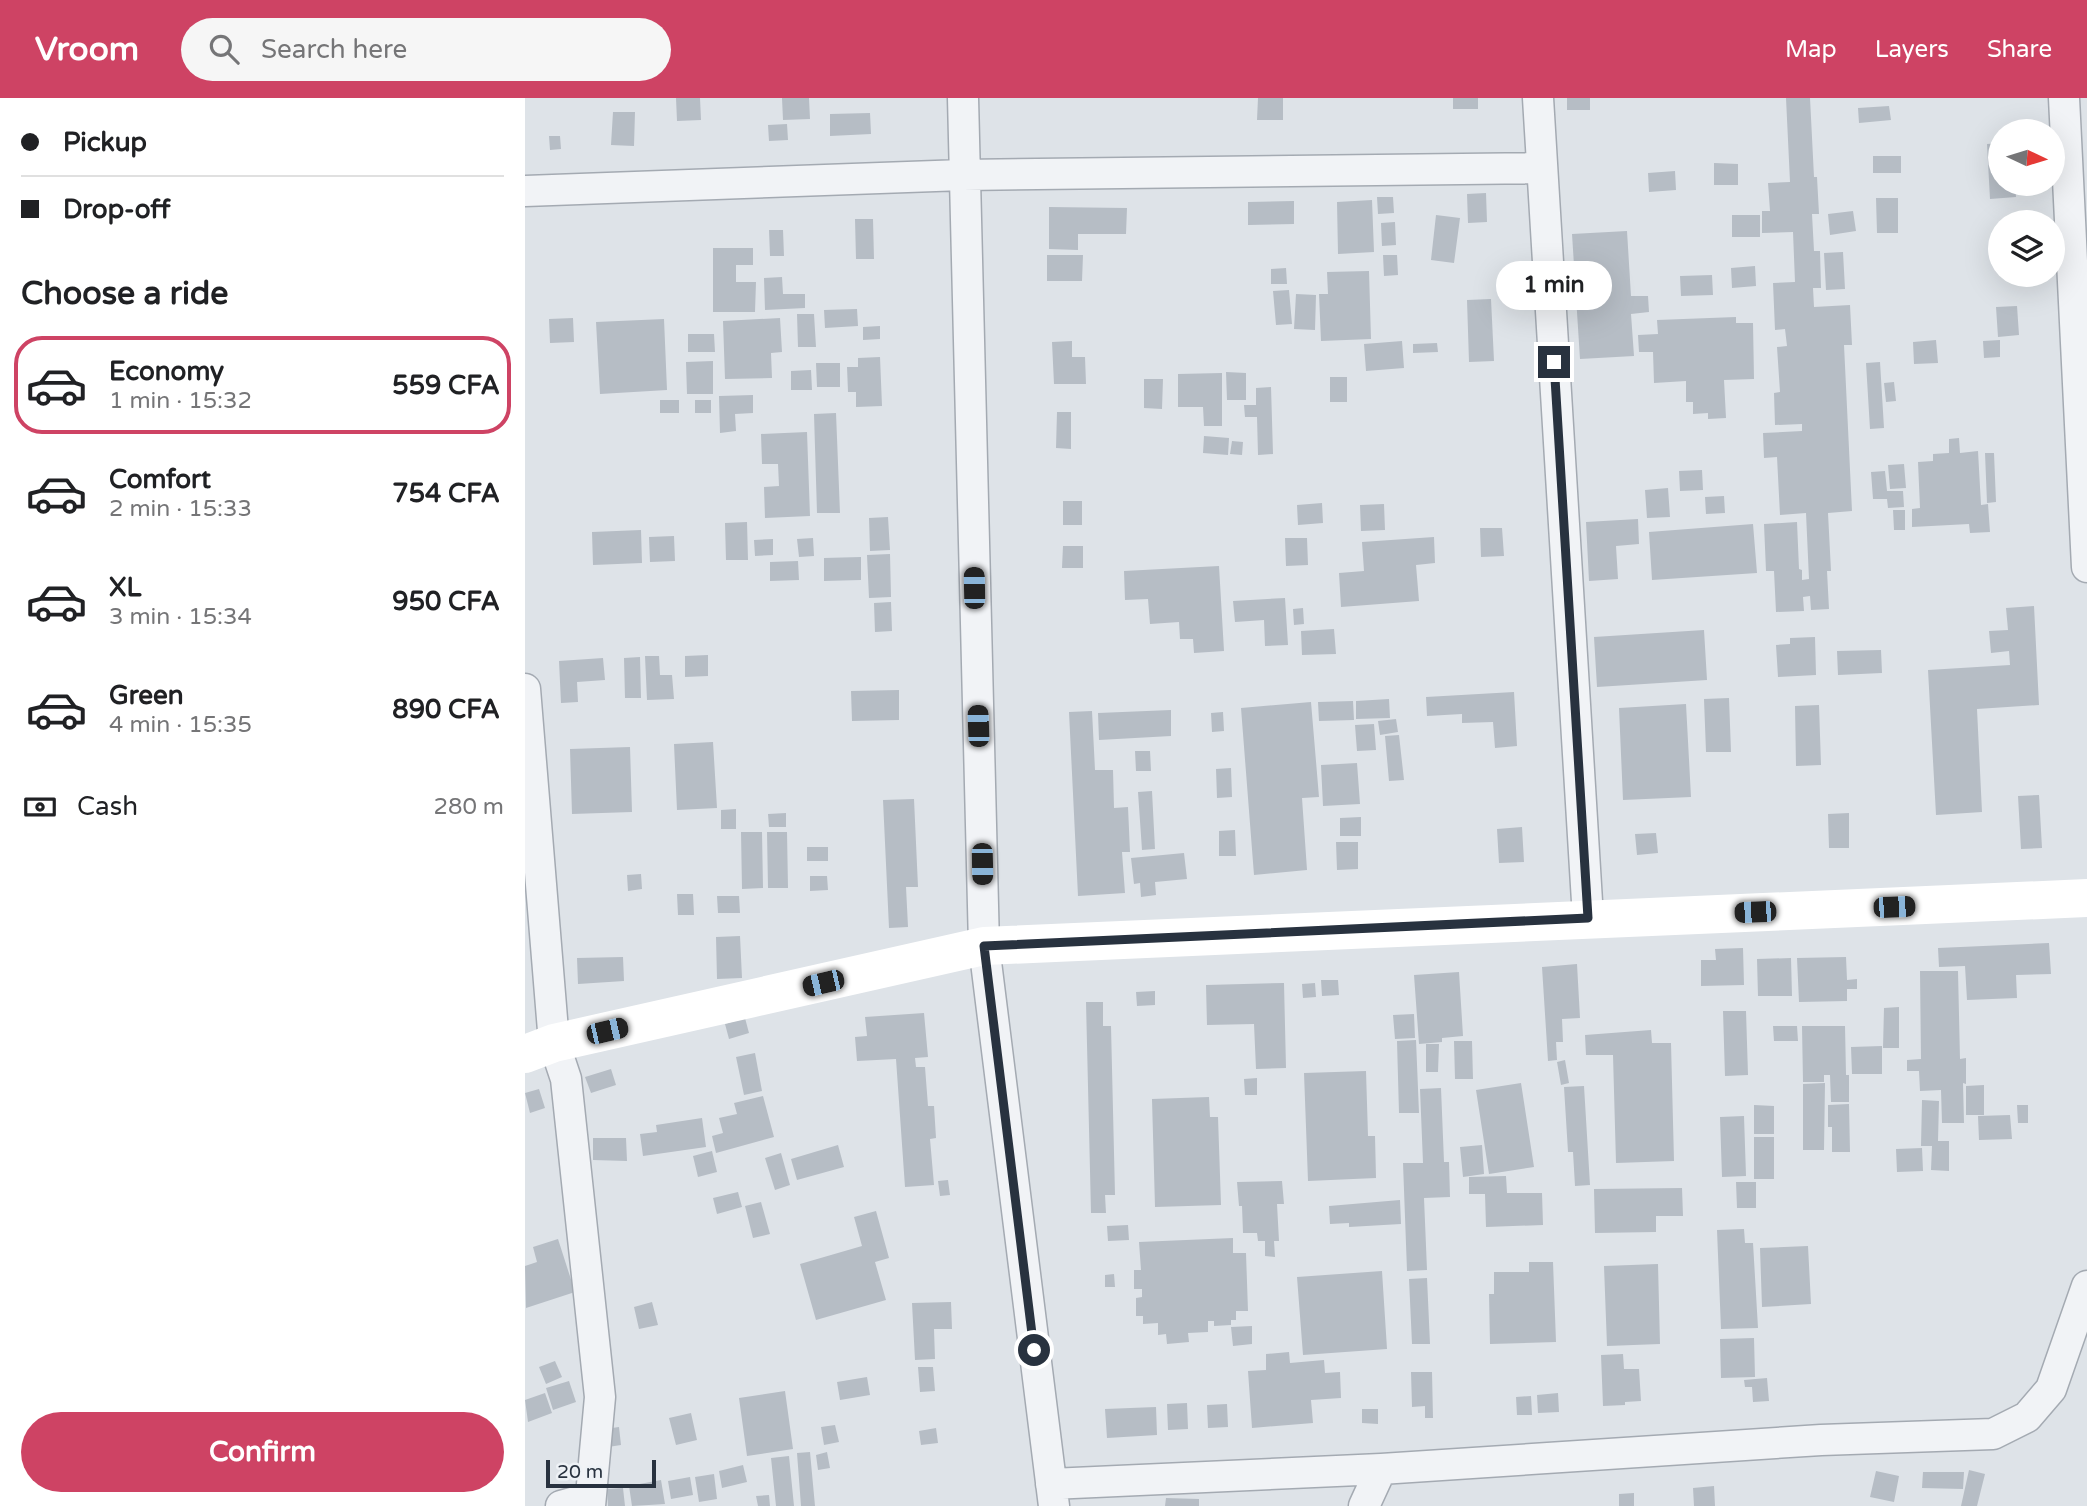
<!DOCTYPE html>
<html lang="en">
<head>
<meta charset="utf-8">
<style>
	:root { --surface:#fff; --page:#f6f6f6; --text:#202124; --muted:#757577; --line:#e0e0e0; --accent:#ce4364 }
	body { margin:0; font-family:"Varela Round",sans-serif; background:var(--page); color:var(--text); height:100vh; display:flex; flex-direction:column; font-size:26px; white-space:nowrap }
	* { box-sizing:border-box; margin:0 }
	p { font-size:23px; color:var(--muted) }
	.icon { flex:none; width:38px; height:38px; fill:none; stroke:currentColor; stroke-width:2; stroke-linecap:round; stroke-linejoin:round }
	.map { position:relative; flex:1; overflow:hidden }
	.panel { display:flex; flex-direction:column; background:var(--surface); width:525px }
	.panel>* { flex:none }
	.banner { display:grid; align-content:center; height:154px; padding:0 21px; background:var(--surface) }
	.needle { width:46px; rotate:94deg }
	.fabs { position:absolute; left:1463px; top:21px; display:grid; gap:14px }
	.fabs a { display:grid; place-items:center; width:77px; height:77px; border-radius:50%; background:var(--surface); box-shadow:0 7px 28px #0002; font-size:35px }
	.scale { position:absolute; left:21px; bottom:18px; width:110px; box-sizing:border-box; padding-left:7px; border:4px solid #28323f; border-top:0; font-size:19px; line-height:24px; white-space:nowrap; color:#28323f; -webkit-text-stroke:5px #eef2f6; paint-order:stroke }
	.end { position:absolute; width:32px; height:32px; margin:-16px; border:9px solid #28323f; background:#fff; box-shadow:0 0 0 4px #fff }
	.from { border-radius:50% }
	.bubble { position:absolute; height:49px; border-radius:24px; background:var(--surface); box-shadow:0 7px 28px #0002; font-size:23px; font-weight:700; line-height:49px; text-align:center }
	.car { position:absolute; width:21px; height:42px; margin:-21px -10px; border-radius:9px; box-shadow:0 0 5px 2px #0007; background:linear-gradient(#222 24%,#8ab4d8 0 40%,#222 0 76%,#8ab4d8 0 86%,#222 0) }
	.banner b { display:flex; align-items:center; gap:24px; height:66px; font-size:26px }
	.banner b+b { border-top:2px solid var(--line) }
	.banner i { width:18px; height:18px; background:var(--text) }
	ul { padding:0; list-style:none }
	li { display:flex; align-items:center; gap:21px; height:98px; margin:0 14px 10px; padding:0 7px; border:4px solid transparent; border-radius:28px }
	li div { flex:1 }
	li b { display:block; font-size:26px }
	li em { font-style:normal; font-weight:700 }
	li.selected { border-color:var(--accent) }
	li>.icon { width:63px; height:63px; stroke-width:1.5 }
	h2 { padding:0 21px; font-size:32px; line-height:84px }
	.pay { display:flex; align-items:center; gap:18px; height:77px; padding:0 21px; font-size:26px }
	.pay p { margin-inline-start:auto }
	.action { display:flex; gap:14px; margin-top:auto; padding:14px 21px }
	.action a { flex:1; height:80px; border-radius:42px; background:var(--accent); color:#fff; font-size:28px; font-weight:700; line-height:80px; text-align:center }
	header { display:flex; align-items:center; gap:42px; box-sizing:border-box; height:98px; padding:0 35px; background:var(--accent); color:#fff }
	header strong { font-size:33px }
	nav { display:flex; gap:38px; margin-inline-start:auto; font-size:24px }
	.search { width:490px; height:63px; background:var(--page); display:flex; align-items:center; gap:18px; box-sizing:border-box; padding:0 24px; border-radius:38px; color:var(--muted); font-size:26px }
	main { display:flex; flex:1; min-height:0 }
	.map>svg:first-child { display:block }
</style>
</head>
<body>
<header>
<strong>Vroom</strong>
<div class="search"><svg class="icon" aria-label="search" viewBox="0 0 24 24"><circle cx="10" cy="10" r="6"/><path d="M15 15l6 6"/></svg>Search here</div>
<nav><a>Map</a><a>Layers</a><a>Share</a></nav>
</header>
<main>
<section class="panel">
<div class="banner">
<b><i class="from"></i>Pickup</b>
<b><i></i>Drop-off</b>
</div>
<h2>Choose a ride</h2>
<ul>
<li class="selected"><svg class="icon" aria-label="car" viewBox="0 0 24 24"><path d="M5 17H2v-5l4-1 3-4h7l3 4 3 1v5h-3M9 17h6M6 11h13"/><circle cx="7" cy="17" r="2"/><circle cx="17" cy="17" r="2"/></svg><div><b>Economy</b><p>1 min · 15:32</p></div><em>559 CFA</em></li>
<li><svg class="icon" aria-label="car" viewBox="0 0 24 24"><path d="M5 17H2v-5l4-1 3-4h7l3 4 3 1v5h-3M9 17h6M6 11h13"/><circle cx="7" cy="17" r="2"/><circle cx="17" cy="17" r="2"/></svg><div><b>Comfort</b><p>2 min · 15:33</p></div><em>754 CFA</em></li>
<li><svg class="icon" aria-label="car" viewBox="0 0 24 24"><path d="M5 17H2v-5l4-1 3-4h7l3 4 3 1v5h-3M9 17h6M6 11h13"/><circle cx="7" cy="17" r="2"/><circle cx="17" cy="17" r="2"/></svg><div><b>XL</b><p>3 min · 15:34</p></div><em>950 CFA</em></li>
<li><svg class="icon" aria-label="car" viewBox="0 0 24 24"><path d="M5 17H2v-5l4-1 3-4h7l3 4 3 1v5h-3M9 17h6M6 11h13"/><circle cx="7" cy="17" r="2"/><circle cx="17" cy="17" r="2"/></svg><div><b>Green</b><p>4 min · 15:35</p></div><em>890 CFA</em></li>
</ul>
<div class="pay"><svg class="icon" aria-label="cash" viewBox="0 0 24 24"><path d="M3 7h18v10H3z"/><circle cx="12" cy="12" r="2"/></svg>Cash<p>280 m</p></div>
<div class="action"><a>Confirm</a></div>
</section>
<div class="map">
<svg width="1562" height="1408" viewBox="0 0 1562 1408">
	<rect width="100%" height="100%" fill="#dee3e8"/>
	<path fill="#b6bdc5" d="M151 0H175L176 22 152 23Z
		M257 0H284L285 21 258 22Z
		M733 0H758V22H732Z
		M928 0H953V11H928Z
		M1042 0H1065V12H1042Z
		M1261 0H1285L1289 79H1292L1294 116H1287L1289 153H1295L1296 190H1288L1289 209 1325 207 1327 247H1319L1327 413 1303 415 1306 473H1302L1304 511 1286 512 1285 498 1278 499 1279 513 1251 514 1249 473H1241L1239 426 1272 424 1274 471 1277 472V482L1284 481 1281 415 1255 417 1252 359 1239 360 1238 335 1277 333V326L1250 327 1249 295 1255 294 1252 249 1262 248 1260 231 1250 232 1248 185 1270 184 1268 134 1237 135V113H1245L1243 85 1265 84Z
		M1364 8 1366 22 1334 25 1333 10Z
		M88 14H110L109 48 86 47Z
		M345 15 346 36 305 38V16Z
		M262 26 263 42 244 43 243 27Z
		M24 38H35L36 51 25 52Z
		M1475 45V86H1490L1491 99 1465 101 1462 46Z
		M1348 58H1376V75H1348Z
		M1189 65 1213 66V87H1189Z
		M1150 73 1151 92 1124 94 1123 75Z
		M961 95 962 124 943 125 942 96Z
		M852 99H868L869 115 853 116Z
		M1351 100H1373V135H1352Z
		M847 102 849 154 813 156 812 104Z
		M769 103V126L723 127V104Z
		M524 109 602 110 601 136H553V152L524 151Z
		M1328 113 1331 133 1305 137 1303 116Z
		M911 117 935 120 929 165 906 162Z
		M1207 117H1235V139H1207Z
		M330 121H348L349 161H331Z
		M870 124 871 147 857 148 856 125Z
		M244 132H258L259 158H245Z
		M1102 133 1106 198H1123L1124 214 1106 216 1109 258 1055 261 1047 136Z
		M188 150H228V167H211V184H231L230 214H188Z
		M1318 154 1320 191 1301 192 1299 155Z
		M522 157H558L557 183H522Z
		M858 157H872L873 177 859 178Z
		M1230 168 1231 188 1207 190 1206 170Z
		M761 170 762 186H746V171Z
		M844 173 846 241 796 243 794 196H803L802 174Z
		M1187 177 1188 197 1156 198 1155 178Z
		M257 179 258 196H280V210L240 212 239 180Z
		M764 192 767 226 751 227 748 193Z
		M771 196 791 197 790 232 769 231Z
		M966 201 969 263 944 264 942 202Z
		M1492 208 1494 237 1473 239 1471 209Z
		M332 211 333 228 300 230 299 212Z
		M272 216H289L291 249H273Z
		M1211 219V225H1228L1229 281 1199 282 1201 320 1183 321V315L1168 316V304H1161V283L1129 285 1128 254H1114L1113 237 1133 236 1132 222Z
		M48 220 49 244 25 245 24 221Z
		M255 220 257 254 246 255 247 280 200 281 198 223Z
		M139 221 142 292 75 296 71 224Z
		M355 228V241L338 242V229Z
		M163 236H189L190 254H163Z
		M1411 242 1413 265 1389 266 1388 244Z
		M1475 242V259L1459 260 1458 243Z
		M547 243V259H560L561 286H529L527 244Z
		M877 243 879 270 841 273 839 246Z
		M912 245 913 254 888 255V246Z
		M355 259 357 308 331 309V294H323L322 269H333V260Z
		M188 263V296H162L161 264Z
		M1355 264 1359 330 1345 331 1341 265Z
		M291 265H315V289H292Z
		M286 272 287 292H266V273Z
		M701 274 721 275V302H702Z
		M697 275V328H679L678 309H653V276Z
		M805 279H822V304H805Z
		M619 281H638L637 311 619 310Z
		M1369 284 1371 303 1361 304 1359 285Z
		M746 289 748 356 733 357 732 319H720L719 307H731V290Z
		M228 297V315L210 316 211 333 195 335 194 298Z
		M135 302H154V315H135Z
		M170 302H186V315H170Z
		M532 314H546V351L531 350Z
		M311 315 315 415H292L289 316Z
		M282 334 285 418 240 420 239 389 254 388 253 366H237L236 336Z
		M679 338 704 340 703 357 678 355Z
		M1434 340 1435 355 1453 353 1456 407 1463 406 1465 434 1445 435 1444 426 1387 429V411L1395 410 1393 364 1408 363V356L1424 355V341Z
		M707 343 718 344 717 357 705 356Z
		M1460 355H1469L1471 404 1462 405Z
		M1379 366 1381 390 1365 391 1363 367Z
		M1177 372 1178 392 1155 393 1154 373Z
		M1360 373 1362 393H1378L1379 409 1363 410 1362 401H1348L1346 374Z
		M1143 390 1145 419 1122 420 1120 392Z
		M1199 398 1200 415 1181 416 1180 399Z
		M538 403H557V427H538Z
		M797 405 798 425 773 427 772 407Z
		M859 406 860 432 836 433 835 407Z
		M1368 412H1380V432H1369Z
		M363 419 365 452 345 453 344 420Z
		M1113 421 1114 446 1091 448 1093 481 1064 483 1061 424Z
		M222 424 223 462H201L200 425Z
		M1228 426 1232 475 1127 482 1124 434Z
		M955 430H977L979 458 956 459Z
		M116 432 117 465 68 467 67 434Z
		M149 438 150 463 125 464 124 439Z
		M909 439 910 465 891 467 894 503 816 509 814 475 839 473 837 444Z
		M288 440 289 458 274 459 272 441Z
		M760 440H782L783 467 761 468Z
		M248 441V457L230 458 229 442Z
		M538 448H558V470H537Z
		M365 456 366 499 344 500 342 457Z
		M336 459V482L299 483V460Z
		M273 463 274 482 245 483V464Z
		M694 468 699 553 669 555 668 541H655L654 524 625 526 623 501 600 502 599 473Z
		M760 500 763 547 740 548 739 522 710 524 708 503Z
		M366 504 367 533 350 534 349 505Z
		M1509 508 1514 607 1452 611 1457 714 1411 717 1403 572 1485 567 1484 553 1466 555 1464 533 1483 532 1481 510Z
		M778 510 779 526 769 527 768 511Z
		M809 531 811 556 777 557 776 533Z
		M1179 532 1182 582 1072 589 1069 539Z
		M1290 539 1291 577 1253 579 1251 547 1265 546V540Z
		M1356 552 1357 575 1313 577 1312 553Z
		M183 557V578L160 579V558Z
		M120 558H134L135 577H147L149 601 122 602Z
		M115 559 116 600H100L99 560Z
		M78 560 80 582 52 584 53 604 36 605 34 563Z
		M374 592V622L327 623 326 593Z
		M989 594 992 648 970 650 968 624 937 625V616L902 618 901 599Z
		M1204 600 1206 654H1181L1179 601Z
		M864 601 865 620 831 621V603Z
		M828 603 829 622 794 623 793 604Z
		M786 604 794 699 777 700 782 772 729 777 716 610Z
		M1161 606 1166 699 1098 702 1094 610Z
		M1294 607 1296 667 1271 668 1270 608Z
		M646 612V638L574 642 573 615Z
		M567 613 570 672H588L589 710 603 709 605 754H597L600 795 553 798 544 614Z
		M698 614 699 633 687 634 686 615Z
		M871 621 873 634 855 637 853 623Z
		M849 626 851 652 832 653 830 627Z
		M874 637 879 682 864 683 860 638Z
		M188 644 192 710 152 712 149 646Z
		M105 649 107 714 47 716 45 651Z
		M610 653H625L626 673H611Z
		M832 665 835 706 798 708 796 667Z
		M706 670 707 699 692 700 691 671Z
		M627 693 630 751 617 752 613 694Z
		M1514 697 1517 750 1496 751 1493 698Z
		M389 701 393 789H381L383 829 364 830 358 702Z
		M211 711V731H196V712Z
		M261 715V729H244L243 716Z
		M1324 715V750H1304L1303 716Z
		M836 719V738H815V720Z
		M997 729 999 764 974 765 972 731Z
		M710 732 711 758H694V733Z
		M216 734H237L238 790 217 791Z
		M242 734H262L263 790H243Z
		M1131 735 1133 755 1112 757 1110 736Z
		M811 744H833V771L812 772Z
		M282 749H303V763H282Z
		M659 755 662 781 630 784 631 797 616 799 615 785 609 786 606 760Z
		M116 776 117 791 103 793 102 777Z
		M285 778H302L303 792 285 793Z
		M152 796H168L169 817H153Z
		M192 798H214L215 815H193Z
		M215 838 217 880 192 881 191 839Z
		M1524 845 1526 876 1491 877 1492 900 1442 902 1440 868 1414 869 1413 850Z
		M1218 850 1219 887 1176 888V862H1191L1190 851Z
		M98 859 99 883 53 886 52 860Z
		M1321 859 1322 882 1332 881V891H1322V903L1274 904 1272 860Z
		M1266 860 1267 898H1233L1232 861Z
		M1052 866 1055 920 1037 921 1038 944H1031L1032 962 1023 963 1017 869Z
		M1395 873H1433L1435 961 1441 960V986L1438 985 1439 1025H1417L1416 992 1395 993 1394 973H1382V962L1396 961Z
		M934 874 938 938 917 940V944L894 946 889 877Z
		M796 882H813L814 897 797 898Z
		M759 885 761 970 731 971 729 926 682 927 681 887Z
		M790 885 791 899 778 900 777 886Z
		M630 893V907L612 908 611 894Z
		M561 904H578V928H586L590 1097H580L581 1115H566Z
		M1374 909V950H1358L1359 910Z
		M1198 913H1221L1223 977 1200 978Z
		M399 915 403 959 390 960 391 969H400L403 1008H409L411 1040 405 1041 409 1087 380 1089 371 961 332 963 330 939 342 938 340 919Z
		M889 916 890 940 870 941 868 917Z
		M220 920 224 935 204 941 200 926Z
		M1248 928H1272L1273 943H1249Z
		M1277 928H1320L1321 977H1324V1004H1306L1305 977H1299V984H1278Z
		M1126 932 1127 945H1146L1149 1063 1091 1065 1088 957H1061L1060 937Z
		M891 942 894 1015H874L872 943Z
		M929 943H947L948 981H930Z
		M901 946H914L913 974H901Z
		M1357 948V976H1327L1326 949Z
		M230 955 237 993 219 997 211 959Z
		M1040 962 1044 985 1036 987 1032 964Z
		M86 971 91 987 66 995 60 979Z
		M841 973 843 1038H850L851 1080 783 1083 779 975Z
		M732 980V997H720L719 981Z
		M996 985 1009 1069 964 1076 951 992Z
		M1300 985 1299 1052H1278V986Z
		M1459 987V1017H1441V988Z
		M1059 988 1065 1087 1050 1088 1048 1054H1043L1039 989Z
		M916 990 919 1064H924L925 1099 899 1100 902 1172 882 1173 878 1065H898L895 991Z
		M14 991 20 1010 5 1015 0 995Z
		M238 998 249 1039 191 1055 187 1038 198 1035 194 1020 212 1016 209 1005Z
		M684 999 685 1019H693L696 1107 630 1109 627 1001Z
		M1397 1002 1414 1003 1413 1043H1424V1073L1406 1072 1407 1048H1396Z
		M1324 1006 1325 1054H1307V1029H1303V1007Z
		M1229 1007 1249 1008V1036H1229Z
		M1492 1007H1503V1025H1493Z
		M1485 1017 1487 1041 1454 1042 1453 1018Z
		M1219 1018 1221 1078 1197 1079 1195 1019Z
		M177 1020 181 1049 118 1058 115 1036 132 1034 131 1027Z
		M1229 1039H1249V1081H1229Z
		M68 1040H101L102 1063 68 1062Z
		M313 1047 319 1069 272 1082 266 1061Z
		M957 1047 959 1076 938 1079 935 1049Z
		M1397 1050 1398 1073 1372 1074 1371 1051Z
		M187 1053 192 1074 173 1079 168 1058Z
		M256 1055 265 1087 250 1092 240 1060Z
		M981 1078 982 1095H1017L1018 1127 961 1129 960 1096H944V1079Z
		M423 1082 425 1097 415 1098 413 1083Z
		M757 1083 759 1106H752L754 1143H749L750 1159 740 1158V1143H733L732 1135H718L717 1108H714L712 1084Z
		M1211 1084H1231V1110H1212Z
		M1157 1090 1158 1118H1131V1134L1070 1135 1069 1091Z
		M213 1094 217 1109 192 1116 188 1100Z
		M875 1102 876 1126 824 1129V1125L805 1126 804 1108Z
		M236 1104 245 1136 228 1140 220 1108Z
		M351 1113 364 1160 350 1164 361 1202 291 1222 275 1166 337 1148 329 1119Z
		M603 1127 604 1142 583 1143 582 1128Z
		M1219 1131 1220 1145H1228L1233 1230 1196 1231 1192 1132Z
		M708 1140V1155H721L723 1213H711V1222H706V1227L689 1228V1223H683V1234L663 1235 664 1244 642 1246 641 1236 633 1237V1225L618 1226V1218H611V1200L617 1199V1191H609V1172H616L614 1144Z
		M33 1141 50 1194 1 1210 0 1168 12 1164 8 1149Z
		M1283 1148 1286 1206 1237 1209 1235 1150Z
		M1004 1164H1028L1031 1244 965 1246 964 1196H969V1174H1004Z
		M1133 1166 1135 1246 1082 1248 1079 1168Z
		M857 1173 862 1251 778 1257 772 1179Z
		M589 1176 590 1189H580V1177Z
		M902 1180 905 1246H887L884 1181Z
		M127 1204 133 1227 114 1231 109 1209Z
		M426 1204 427 1231H409L410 1261 390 1262 387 1205Z
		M727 1228V1246L708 1248 706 1229Z
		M1229 1240 1230 1279 1196 1280 1195 1241Z
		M764 1254 765 1265 799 1262 800 1275 815 1274 816 1300 786 1302 788 1325 727 1330 723 1273 741 1272V1256Z
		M1098 1256 1099 1271H1114L1116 1303 1100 1304V1307L1078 1308 1076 1257Z
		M30 1263 37 1279 21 1286 14 1269Z
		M393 1269H408L410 1293 395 1294Z
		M886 1274H907L908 1320H900V1308L887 1309Z
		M342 1279 345 1297 315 1302 312 1284Z
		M1242 1280 1244 1303 1228 1304 1227 1289H1220L1219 1282Z
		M44 1283 51 1304 28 1312 21 1290Z
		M260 1293 268 1351 222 1358 214 1300Z
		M20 1295 27 1315 3 1324 0 1302Z
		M1033 1295 1034 1314 1013 1315 1012 1297Z
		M1006 1298 1007 1317H992L991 1299Z
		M662 1305 663 1331 643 1332 642 1306Z
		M702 1306 703 1329 683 1330 682 1307Z
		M631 1309 632 1337 582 1340 580 1311Z
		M837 1311H853V1326L837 1325Z
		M166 1315 172 1342 151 1347 144 1320Z
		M310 1327 314 1344 299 1347 296 1329Z
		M94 1329 96 1347 83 1349 80 1331Z
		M411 1330 413 1345 396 1347 394 1333Z
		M285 1354 290 1408H276L272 1355Z
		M302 1354 305 1370 293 1372 291 1357Z
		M264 1358 269 1408H251L246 1360Z
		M218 1367 222 1384 197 1390 194 1373Z
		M1444 1372 1460 1376 1452 1408H1436Z
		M1351 1373 1374 1378 1369 1404 1345 1399Z
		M1398 1374H1439L1438 1391 1397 1390Z
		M189 1376 192 1401 174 1404 170 1379Z
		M165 1379 168 1397 146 1401 143 1383Z
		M136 1382 140 1406 107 1408 104 1388Z
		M1189 1388 1190 1408H1169L1168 1390Z
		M98 1390 100 1408H83L82 1391Z
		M1109 1395V1408H1094V1396Z
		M244 1397 245 1408H233L231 1398Z
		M641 1400 674 1401V1408H640Z"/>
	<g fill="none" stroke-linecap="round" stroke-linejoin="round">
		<g stroke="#a4aab2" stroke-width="33">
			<path id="street" d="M438 0 459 848 529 1408
				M1013 0 1063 820
				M1539 0 1562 469
				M0 93 438 77 1017 70
				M0 591 29 945 41 981 75 1299 65 1408
				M526 1386 856 1371 1296 1342 1468 1336 1502 1319 1526 1291 1562 1188
				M36 1408 65 1400
				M839 1408 856 1371"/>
		</g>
		<use href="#street" stroke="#f1f3f6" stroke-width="30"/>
		<path stroke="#fff" stroke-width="38" d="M0 956 29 945 459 848 1562 800"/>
	</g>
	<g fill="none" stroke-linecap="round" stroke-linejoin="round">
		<path stroke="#28323f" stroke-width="9" d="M509 1252 459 848 1063 820 1029 264"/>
	</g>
</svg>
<div class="fabs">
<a><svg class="needle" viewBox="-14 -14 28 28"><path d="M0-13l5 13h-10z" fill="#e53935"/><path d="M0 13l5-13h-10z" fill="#757577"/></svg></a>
<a><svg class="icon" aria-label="layers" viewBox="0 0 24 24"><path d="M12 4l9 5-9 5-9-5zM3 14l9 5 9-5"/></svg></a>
</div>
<div class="scale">20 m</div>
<i class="end from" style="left:509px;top:1252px"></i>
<i class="end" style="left:1029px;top:264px"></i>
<div class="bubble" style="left:971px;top:163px;width:116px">1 min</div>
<i class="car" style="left:449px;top:490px;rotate:359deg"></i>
<i class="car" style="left:453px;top:628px;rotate:358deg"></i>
<i class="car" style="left:457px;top:766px;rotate:179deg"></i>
<i class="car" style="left:1369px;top:809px;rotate:88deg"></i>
<i class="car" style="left:1230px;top:814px;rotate:268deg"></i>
<i class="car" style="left:298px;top:885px;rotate:257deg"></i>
<i class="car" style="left:82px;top:933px;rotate:77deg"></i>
</div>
</main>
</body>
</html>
